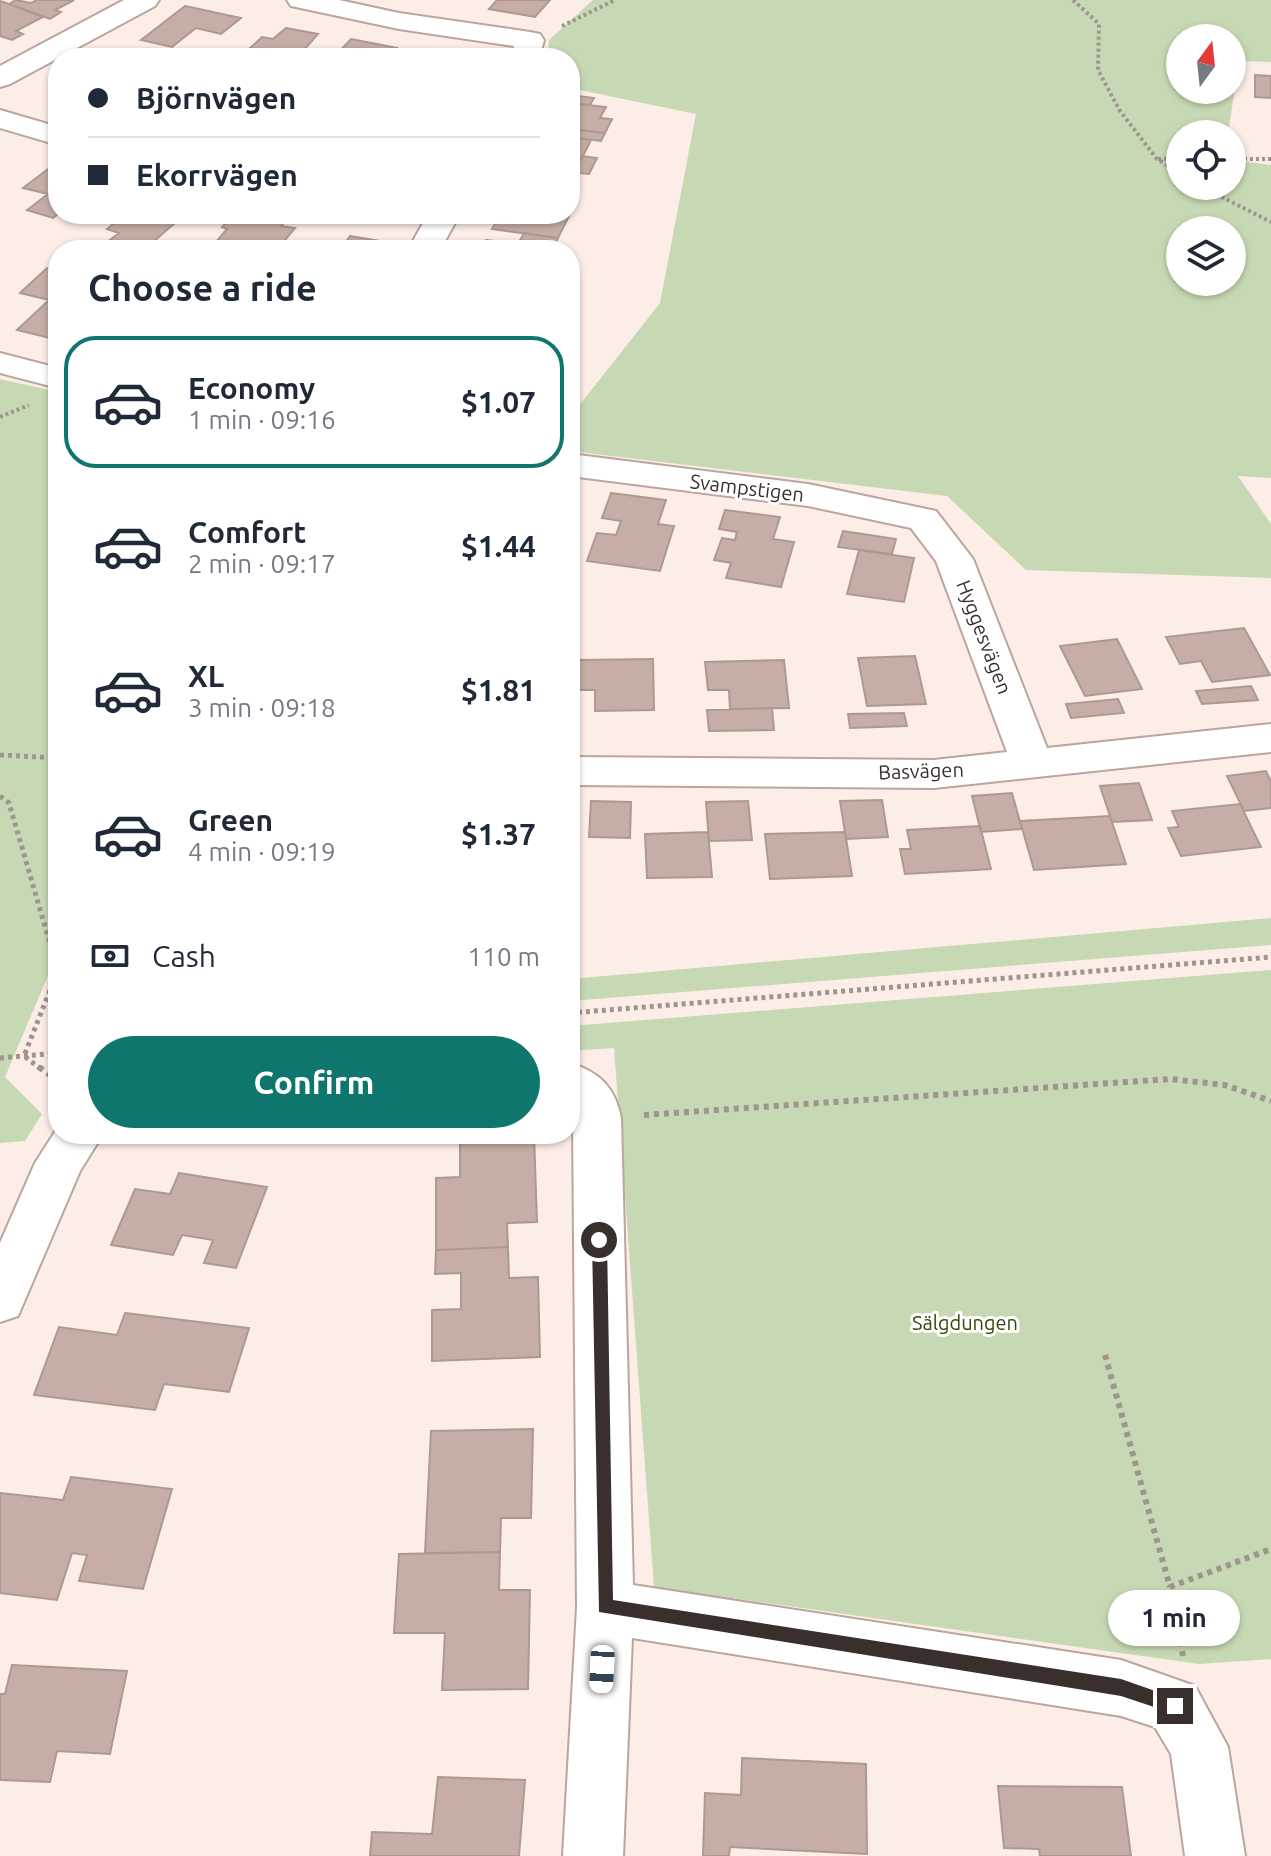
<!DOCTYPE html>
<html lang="en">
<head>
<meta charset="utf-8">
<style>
	:root { --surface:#fff; --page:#f2f2f3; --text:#1f2937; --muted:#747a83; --line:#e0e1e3; --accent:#0f766e }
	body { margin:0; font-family:Ubuntu,sans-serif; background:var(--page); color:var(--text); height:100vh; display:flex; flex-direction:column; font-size:30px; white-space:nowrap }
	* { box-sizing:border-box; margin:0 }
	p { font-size:26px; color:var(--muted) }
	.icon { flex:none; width:44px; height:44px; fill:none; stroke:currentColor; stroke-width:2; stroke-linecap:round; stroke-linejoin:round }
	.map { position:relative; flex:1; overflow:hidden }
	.details { position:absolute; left:48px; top:240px; width:532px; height:904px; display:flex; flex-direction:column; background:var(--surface); border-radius:32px; box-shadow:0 2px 6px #0004 }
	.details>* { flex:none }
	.hud { position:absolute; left:48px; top:48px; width:532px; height:176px; border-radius:32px; box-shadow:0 2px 6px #0004; display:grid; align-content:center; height:176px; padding:0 40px; background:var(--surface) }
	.needle { width:52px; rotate:15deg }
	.fabs { position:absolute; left:1166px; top:24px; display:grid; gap:16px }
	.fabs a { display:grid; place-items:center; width:80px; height:80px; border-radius:50%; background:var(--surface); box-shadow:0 2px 6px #0004; font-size:40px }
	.end { position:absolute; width:36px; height:36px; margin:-18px; border:10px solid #39302d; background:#fff; box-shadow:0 0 0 4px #fff }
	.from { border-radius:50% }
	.bubble { position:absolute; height:56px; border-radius:28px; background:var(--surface); box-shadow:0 2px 6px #0004; font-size:26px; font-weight:700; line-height:56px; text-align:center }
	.car { position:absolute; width:24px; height:48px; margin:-24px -12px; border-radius:10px; box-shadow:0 0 6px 2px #0007; background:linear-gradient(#fff 24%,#345 0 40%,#fff 0 76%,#345 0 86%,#fff 0) }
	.hud b { display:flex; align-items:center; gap:28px; height:76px; font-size:30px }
	.hud b+b { border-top:2px solid var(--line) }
	.hud i { width:20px; height:20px; background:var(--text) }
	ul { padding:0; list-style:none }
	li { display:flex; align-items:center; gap:24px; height:132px; margin:0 16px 12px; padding:0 24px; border:4px solid transparent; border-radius:32px }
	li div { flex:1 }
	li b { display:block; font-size:30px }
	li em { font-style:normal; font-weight:700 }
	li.on { border-color:var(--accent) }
	li>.icon { width:72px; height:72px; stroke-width:1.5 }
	h2 { padding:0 40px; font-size:36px; line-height:96px }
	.pay { display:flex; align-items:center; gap:20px; height:88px; padding:0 40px; font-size:30px }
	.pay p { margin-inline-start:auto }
	.action { display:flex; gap:16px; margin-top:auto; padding:16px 40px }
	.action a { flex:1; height:92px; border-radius:48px; background:var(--accent); color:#fff; font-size:32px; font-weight:700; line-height:92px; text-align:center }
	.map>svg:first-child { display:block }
</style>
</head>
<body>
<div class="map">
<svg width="1271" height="1856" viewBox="0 0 1271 1856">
	<rect width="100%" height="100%" fill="#fcede7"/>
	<path fill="#c7d9b4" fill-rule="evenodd" d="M593 0H1271V62L1239 61 1228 134H1180V186H1232V160L1271 165V478L1238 476 1271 524V578L1026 570 947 496 570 451V417L660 303 696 114 570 88V58H548L549 40ZM1232 38V90H1180V38ZM1232 230V282H1180V230Z
		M0 379 58 392V952L5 1077 42 1114 25 1141 0 1143Z
		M1271 918V945L570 1001V979Z
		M1271 970V1659L1199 1664 654 1587 614 1048 570 1051V1026Z"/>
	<path fill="#c6aea6" stroke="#af988f" stroke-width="2" d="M16 0 31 3 37 0H74L55 10 61 12 50 19 9 4Z
		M497 0H550L535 17 489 9Z
		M0 1 9 4 43 17 16 31 23 34 12 40 0 36Z
		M185 6 241 18 221 34 196 28 172 47 141 40Z
		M286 28 318 34 297 58H277L246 52 262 37 273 39Z
		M351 39 397 48 388 58 335 56Z
		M1255 75 1271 76V98L1255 97Z
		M570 95 594 98 590 105 570 103Z
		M570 103 606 107 600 118 612 119 605 133 570 129Z
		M572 129 605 133 601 141 570 137Z
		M570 137 591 140 581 160 570 158Z
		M582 156 597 158 589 174 570 172V158L581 160Z
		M52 166 58 167V214L53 218 27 210 48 194 23 188Z
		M124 214 138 215 185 214 144 250 106 243 119 233 107 229Z
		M234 214H291L281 226 295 228 277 250H227L231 245 216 242 227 229 222 227Z
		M501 214H570L558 238 492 229Z
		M524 233 558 238 552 249 518 244Z
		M350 236 398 244 394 250H340Z
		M486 240 518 244 541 247 540 250H481Z
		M47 268 58 271V340L17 330 49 300 20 293Z
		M611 493 666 500 658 524 674 526 660 571 587 561 597 533 616 535 621 521 602 518Z
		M725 510 780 517 773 539 794 542 781 587 726 578 731 563 714 560 722 538 735 540 737 532 719 529Z
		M843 531 896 539 892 554 838 547Z
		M859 550 914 558 904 602 847 594Z
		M1244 628 1270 675 1212 682 1201 661 1180 664 1166 637Z
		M1117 639 1142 689 1085 696 1060 646Z
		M915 656 926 704 867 706 858 658Z
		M653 659 654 710 595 711V690H577L578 660Z
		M784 660 789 708 730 709 729 690H708L705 662Z
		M1251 686 1258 700 1202 704 1196 691Z
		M1118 699 1124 713 1071 718 1066 704Z
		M772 708 774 730 709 731 707 710Z
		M904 713 907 726 850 728 848 714Z
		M1266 771 1271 782V808L1244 811 1227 776Z
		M1139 783 1152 820 1112 822 1100 786Z
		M1012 793 1022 829 981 832 972 796Z
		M882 800 888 837 846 839 840 801Z
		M591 801 631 802 630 838 589 837Z
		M748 801 752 840 709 841 706 802Z
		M1240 804 1261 847 1181 856 1168 828 1179 827 1172 811Z
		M1110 816 1126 864 1034 870 1020 821Z
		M980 826 991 869 905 874 900 849H911L907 830Z
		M708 832 712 877 647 878 645 834Z
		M845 832 852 876 770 879 765 834Z
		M460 1134H534L537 1222 507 1223 508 1247 436 1250V1178L460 1177Z
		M179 1173 267 1187 236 1268 204 1263 213 1240 182 1235 173 1255 111 1245 135 1189 170 1194Z
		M508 1247 509 1278 538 1277 540 1357 432 1361V1310L461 1309V1273L435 1274 436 1250Z
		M125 1313 249 1328 229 1392 164 1384 155 1410 34 1395 59 1327 117 1335Z
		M533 1429 531 1518H501L500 1552 425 1553 431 1431Z
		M71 1477 172 1489 143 1589 79 1581 87 1555 72 1553 57 1600 0 1593V1493L63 1500Z
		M500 1552 499 1590H530L528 1689 442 1690 445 1633H394L399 1554Z
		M12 1665 127 1671 110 1754 57 1751 50 1782 0 1780V1694H5Z
		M742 1758 866 1764 867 1854 730 1847 729 1856H703L705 1793 741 1795Z
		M438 1777 525 1780 519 1856H370L372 1832 432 1834Z
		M998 1786 1122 1787 1131 1856H1040L1039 1849 1004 1848Z"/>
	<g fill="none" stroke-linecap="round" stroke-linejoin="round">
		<g stroke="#bca59d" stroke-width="4">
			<path id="minor" d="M124 0H159L155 6 10 84 0 87V66Z
				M287 0H339L399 13 530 32 540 34 544 40 539 58H511L514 46 399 29 291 6Z
				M0 110 58 127V145L0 128Z
				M428 214H460L440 250H408Z
				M0 353 58 368V388L0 373Z
				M570 454 808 484 936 511 973 559 1047 748 1271 724V752L934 788 570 785V757L934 760 1007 752 936 561 911 528 808 506 570 476Z
				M570 1063C599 1072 615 1087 621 1118L633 1585 1121 1660 1195 1686 1228 1747 1245 1856H1185L1171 1754 1155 1727 1121 1716 632 1638 623 1856H563L577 1607 573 1118 570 1104Z
				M58 1127V1134H103L80 1171 18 1316 0 1322V1243L35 1163Z"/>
		</g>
		<path stroke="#a0948f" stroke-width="4" stroke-dasharray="3 3" stroke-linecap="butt" d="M1073 0 1099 24 1098 70 1120 111 1157 159 1180 173
			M562 26 615 0
			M1158 159H1180
			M1232 159H1271
			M1200 186 1271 222
			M0 417 29 405"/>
		<path stroke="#a0948f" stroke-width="5" stroke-dasharray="4 4" stroke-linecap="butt" d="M0 755 58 758
			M0 796 9 803 58 971
			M570 1013 1271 957
			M0 1058 58 1053
			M41 1069 24 1056 58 970"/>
		<path stroke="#a0948f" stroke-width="6" stroke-dasharray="5 5" stroke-linecap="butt" d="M39 1067 58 1081
			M644 1115 1170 1079 1225 1085 1271 1101
			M1105 1355 1170 1587
			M1183 1656 1170 1587 1271 1549"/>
		<use href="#minor" fill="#fff" fill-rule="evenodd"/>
	</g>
	<path fill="#39302d" d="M599 1234 607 1240 613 1600 1121 1679 1181 1700 1184 1706 1181 1712 1175 1714 1121 1696 599 1612 592 1240Z"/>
	<g text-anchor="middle" stroke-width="6" stroke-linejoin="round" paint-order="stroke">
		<g font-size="20" fill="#39302d" stroke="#fff">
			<text transform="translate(747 488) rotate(7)" y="7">Svampstigen</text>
			<text transform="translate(984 637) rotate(69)" y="7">Hyggesvägen</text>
			<text transform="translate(921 771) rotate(-2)" y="7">Basvägen</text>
		</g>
		<g font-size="20" fill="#324909" stroke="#fff">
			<text x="965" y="1330">Sälgdungen</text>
		</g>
	</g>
</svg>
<div class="fabs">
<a><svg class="needle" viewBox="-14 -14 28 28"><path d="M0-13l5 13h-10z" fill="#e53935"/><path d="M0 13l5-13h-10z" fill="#747a83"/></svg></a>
<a><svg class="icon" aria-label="locate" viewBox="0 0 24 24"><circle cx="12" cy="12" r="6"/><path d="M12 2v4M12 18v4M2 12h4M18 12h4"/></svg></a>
<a><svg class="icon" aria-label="layers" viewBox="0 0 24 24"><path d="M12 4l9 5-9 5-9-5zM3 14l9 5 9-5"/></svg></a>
</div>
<i class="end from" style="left:599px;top:1240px"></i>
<i class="end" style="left:1175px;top:1706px"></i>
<div class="bubble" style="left:1108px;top:1590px;width:132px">1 min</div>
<i class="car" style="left:602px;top:1669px;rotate:183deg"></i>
<div class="hud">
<b><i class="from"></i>Björnvägen</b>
<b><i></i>Ekorrvägen</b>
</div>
<section class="details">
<h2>Choose a ride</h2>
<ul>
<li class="on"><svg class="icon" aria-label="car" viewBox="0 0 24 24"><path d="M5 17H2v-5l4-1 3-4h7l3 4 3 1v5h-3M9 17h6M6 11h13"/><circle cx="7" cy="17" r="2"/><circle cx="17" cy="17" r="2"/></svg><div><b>Economy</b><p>1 min · 09:16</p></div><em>$1.07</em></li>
<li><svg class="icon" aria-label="car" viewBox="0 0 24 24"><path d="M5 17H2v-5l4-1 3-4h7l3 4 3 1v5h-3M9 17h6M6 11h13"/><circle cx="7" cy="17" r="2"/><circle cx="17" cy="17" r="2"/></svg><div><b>Comfort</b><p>2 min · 09:17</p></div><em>$1.44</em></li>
<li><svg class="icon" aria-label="car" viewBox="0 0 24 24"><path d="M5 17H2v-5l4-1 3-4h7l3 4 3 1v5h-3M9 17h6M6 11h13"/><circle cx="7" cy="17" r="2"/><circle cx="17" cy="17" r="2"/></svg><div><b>XL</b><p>3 min · 09:18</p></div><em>$1.81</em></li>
<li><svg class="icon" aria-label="car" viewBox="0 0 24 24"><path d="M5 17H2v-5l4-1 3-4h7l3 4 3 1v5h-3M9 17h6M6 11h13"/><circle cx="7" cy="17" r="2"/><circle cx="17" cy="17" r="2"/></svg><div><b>Green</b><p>4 min · 09:19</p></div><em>$1.37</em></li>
</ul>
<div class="pay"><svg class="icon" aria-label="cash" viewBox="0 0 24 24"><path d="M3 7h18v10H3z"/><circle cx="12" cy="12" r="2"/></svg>Cash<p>110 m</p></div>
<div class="action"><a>Confirm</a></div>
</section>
</div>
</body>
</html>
